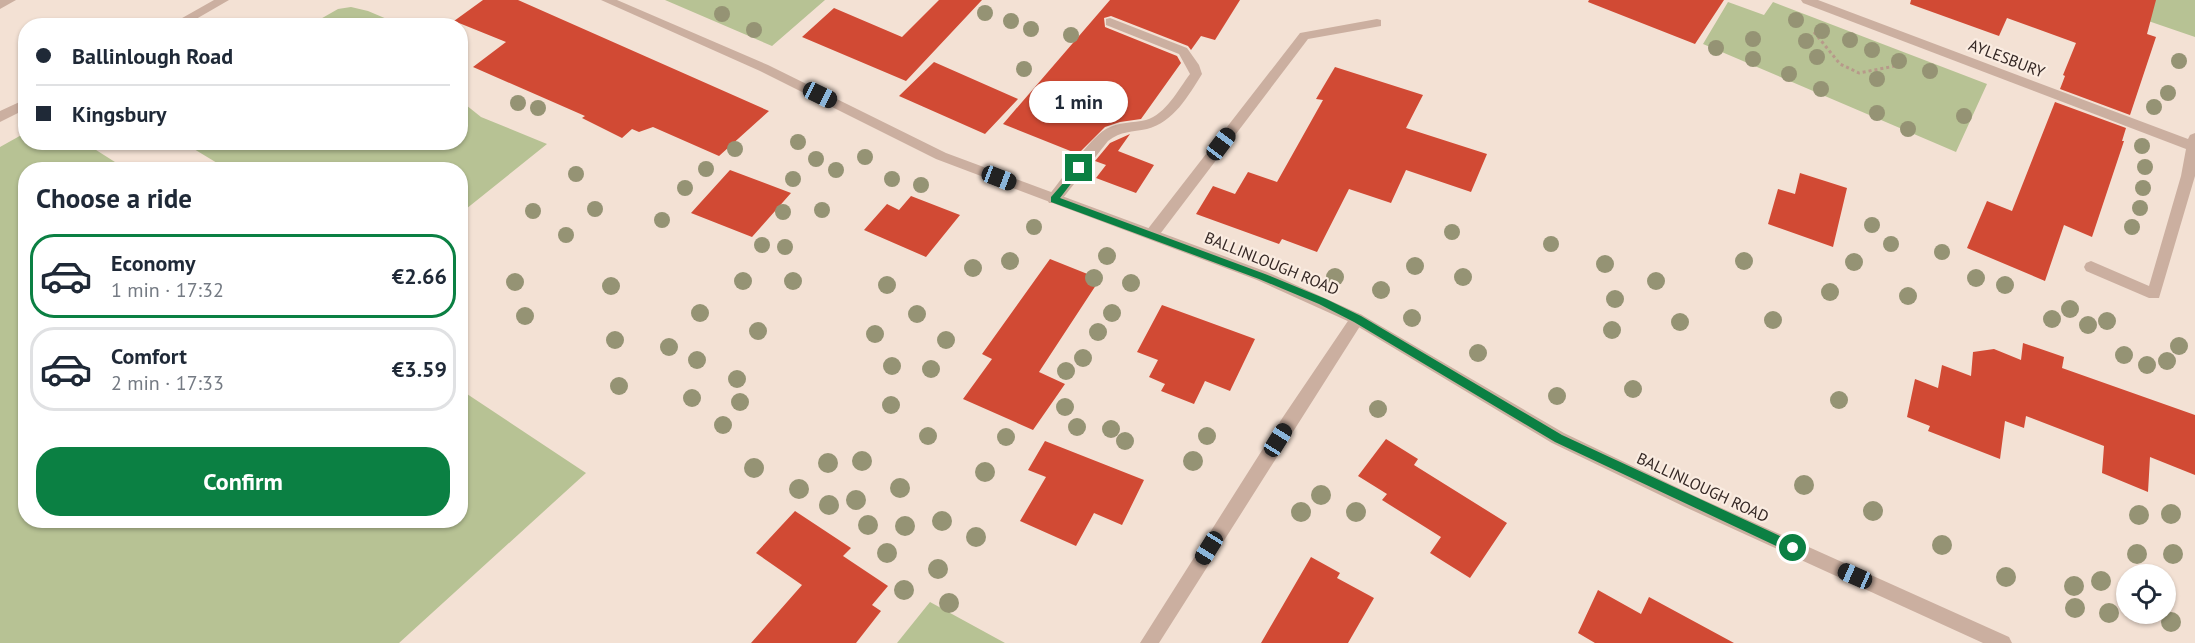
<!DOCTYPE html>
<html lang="en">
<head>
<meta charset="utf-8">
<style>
	:root { --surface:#fff; --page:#f6f6f7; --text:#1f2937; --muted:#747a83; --line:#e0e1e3; --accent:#0b8043 }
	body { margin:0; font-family:"PT Sans",sans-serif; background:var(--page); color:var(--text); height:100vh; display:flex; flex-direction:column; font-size:22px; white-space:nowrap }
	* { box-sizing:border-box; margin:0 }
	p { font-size:20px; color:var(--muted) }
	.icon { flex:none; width:33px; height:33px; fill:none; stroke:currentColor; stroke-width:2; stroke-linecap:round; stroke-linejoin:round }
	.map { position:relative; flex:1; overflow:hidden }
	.panel { position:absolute; left:18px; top:162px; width:450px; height:366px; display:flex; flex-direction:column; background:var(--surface); border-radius:24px; box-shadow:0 2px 4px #0004 }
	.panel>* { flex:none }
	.banner { position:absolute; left:18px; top:18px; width:450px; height:132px; border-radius:24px; box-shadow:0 2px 4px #0004; display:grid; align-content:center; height:132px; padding:0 18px; background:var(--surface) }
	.tools { position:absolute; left:2116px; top:564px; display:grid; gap:12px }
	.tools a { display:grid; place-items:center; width:60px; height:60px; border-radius:50%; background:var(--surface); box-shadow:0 2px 4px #0004; font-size:30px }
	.end { position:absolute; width:27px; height:27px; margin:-14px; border:8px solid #0b8043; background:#fff; box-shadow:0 0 0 3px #fff }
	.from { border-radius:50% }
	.bubble { position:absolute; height:42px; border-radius:21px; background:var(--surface); box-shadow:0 2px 4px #0004; font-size:20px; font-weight:600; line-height:42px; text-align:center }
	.car { position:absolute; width:18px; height:36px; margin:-18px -9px; border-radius:8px; box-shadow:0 0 4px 2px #0007; background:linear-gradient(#222 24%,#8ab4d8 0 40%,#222 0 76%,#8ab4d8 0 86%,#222 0) }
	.banner b { display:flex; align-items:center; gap:21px; height:57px; font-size:22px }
	.banner b+b { border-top:2px solid var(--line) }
	.banner i { width:15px; height:15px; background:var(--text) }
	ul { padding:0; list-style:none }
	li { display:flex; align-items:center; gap:18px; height:84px; margin:0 12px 9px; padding:0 6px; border:3px solid var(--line); border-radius:24px }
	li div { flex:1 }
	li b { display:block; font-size:22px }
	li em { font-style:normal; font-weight:600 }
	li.on { border-color:var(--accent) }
	li>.icon { width:54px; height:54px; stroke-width:1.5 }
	h2 { padding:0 18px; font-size:27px; line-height:72px }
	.button { display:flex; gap:12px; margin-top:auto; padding:12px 18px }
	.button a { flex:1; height:69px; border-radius:24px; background:var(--accent); color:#fff; font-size:24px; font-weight:600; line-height:69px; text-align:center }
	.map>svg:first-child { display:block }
</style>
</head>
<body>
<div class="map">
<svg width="2195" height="643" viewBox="0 0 2195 643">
	<rect width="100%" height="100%" fill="#f3e1d4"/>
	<path fill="#b7c294" d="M665 0H825L772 46Z
		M2087 0H2195V37Z
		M1728 2 1764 15 1773 2 1987 84 1956 152 1703 44Z
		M351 7 368 11 401 25H310L338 9Z
		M461 101 481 117 547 144 461 213 460 170 227 169 184 143 460 142Z
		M25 133 26 142 85 143 126 169 26 170V520H460L461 390 586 473 399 643H0V147Z
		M930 602 1005 643H897Z"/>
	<path fill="#d14a34" d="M483 0H518L769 111 719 156 653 127 639 132 632 129 622 138 582 118 585 116 473 67 506 42 454 21Z
		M939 0H982L906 81 802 37 834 8 902 37Z
		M1110 0H1240L1215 40 1201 36 1191 50 1188 46 1111 16 1104 18 1105 27 1177 56 1181 63 1141 119 1120 122 1105 127 1078 154 1003 124Z
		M1589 0H1724L1695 44 1588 2Z
		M1911 0H2156L2147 34 2156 37 2130 115 2060 89 2065 76 2063 75 2076 43 2007 18 1999 36 1910 4Z
		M934 62 1018 99 985 134 899 96Z
		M1335 67 1423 95 1406 128 1487 154 1471 192 1406 170 1391 203 1349 189 1317 252 1282 239 1279 244 1196 214 1213 186 1235 194 1248 172 1277 182 1323 100 1316 99Z
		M2055 102 2126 128 2122 141H2124L2092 237 2064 225 2045 281 1967 248 1987 201 2012 211Z
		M1130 134 1118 151 1154 165 1136 193 1096 178 1106 165 1095 161 1110 143Z
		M730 170 791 193 752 237 691 213Z
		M1800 173 1847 188 1833 247 1768 224 1778 189 1795 194Z
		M911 196 960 215 926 257 864 230 887 204 899 210Z
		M1050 259 1100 279 1039 372 1065 384 1033 430 963 399 992 359 982 354Z
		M1162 305 1255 339 1230 391 1205 381 1194 404 1161 391 1165 384 1149 377 1158 360 1137 352Z
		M2023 343 2064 357 2062 368 2195 415V475L2150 457 2148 492 2102 473 2104 446 2026 416 2024 428 2005 421 2000 459 1928 431 1930 426 1907 417 1915 379 1938 388 1942 365 1971 376 1973 352 1994 349 2021 360Z
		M1386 439 1418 459 1414 465 1507 523 1470 578 1430 553 1441 537 1382 500 1387 494 1358 476Z
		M1045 441 1144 480 1122 525 1094 513 1076 546 1020 521 1046 477 1028 470Z
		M795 511 851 548 843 556 888 586 872 605 881 611 856 643H751L802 585 756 553Z
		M1311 557 1340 573 1337 578 1374 598 1348 643H1261Z
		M1598 590 1641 614 1649 597 1734 643H1595L1578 633Z"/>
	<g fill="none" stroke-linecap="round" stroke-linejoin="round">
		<path stroke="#b7998a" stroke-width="3" stroke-dasharray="3 3" stroke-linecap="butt" d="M1814 32 1840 64 1859 73 1900 65"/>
		<path fill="#cbafa0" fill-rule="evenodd" d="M214 0H229L184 26H168Z
			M1377 19 1381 20V26L1308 39 1157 238H1147L1145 234 1147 230 1300 33Z
			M26 99V109L0 122V111Z"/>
		<path fill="#cbafa0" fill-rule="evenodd" d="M0 0H16L0 9Z
			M1801 0H1818L2188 139 2190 135 2195 133V176L2159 298H2149L2086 271 2084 267 2086 263 2091 261 2149 286 2181 176 2186 149 1803 3Z
			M1110 18 1187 48 1199 65 1202 74C1188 96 1174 122 1147 129 1132 132 1121 131 1108 141L1059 203H1049L1047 199 1049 195C1063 178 1088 140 1106 129 1118 122 1133 123 1146 120 1166 114 1178 90 1190 74L1179 54 1106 25V19Z
			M1357 313 1362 315 1364 319 1362 323 1159 643H1140L1283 417 1352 315Z"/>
		<path fill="#cbafa0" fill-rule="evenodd" d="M601 0H617L768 65 946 153 1267 272 1362 315 1564 433 1697 497 2009 637 2012 643H1983L1685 507 1552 443 1352 323 1257 280 936 159 760 71Z"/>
	</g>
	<g fill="#959374">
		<circle cx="985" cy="13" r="8"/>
		<circle cx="722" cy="14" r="8"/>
		<circle cx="1796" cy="20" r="8"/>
		<circle cx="1011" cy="21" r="8"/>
		<circle cx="1031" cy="29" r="8"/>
		<circle cx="754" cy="30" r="8"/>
		<circle cx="1822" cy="31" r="8"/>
		<circle cx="1071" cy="35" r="8"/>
		<circle cx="1753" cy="39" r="8"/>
		<circle cx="1850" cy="40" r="8"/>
		<circle cx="1806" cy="41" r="8"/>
		<circle cx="1716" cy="48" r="8"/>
		<circle cx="1872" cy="50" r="8"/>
		<circle cx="1817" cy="57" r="8"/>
		<circle cx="1753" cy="59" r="8"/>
		<circle cx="1899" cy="61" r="8"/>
		<circle cx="2179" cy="61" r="8"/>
		<circle cx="1024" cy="69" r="8"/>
		<circle cx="1930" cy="71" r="8"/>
		<circle cx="1789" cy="74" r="8"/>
		<circle cx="1877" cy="79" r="8"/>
		<circle cx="1821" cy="89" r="8"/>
		<circle cx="2168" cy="93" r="8"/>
		<circle cx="518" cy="103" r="8"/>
		<circle cx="2154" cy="107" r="8"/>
		<circle cx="538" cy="108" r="8"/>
		<circle cx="1877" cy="113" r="8"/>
		<circle cx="1964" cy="116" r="8"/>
		<circle cx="1908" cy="129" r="8"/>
		<circle cx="798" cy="142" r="8"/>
		<circle cx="2142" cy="146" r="8"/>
		<circle cx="735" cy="149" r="8"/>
		<circle cx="865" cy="157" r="8"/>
		<circle cx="816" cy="159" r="8"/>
		<circle cx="2145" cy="167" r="8"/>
		<circle cx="706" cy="169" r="8"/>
		<circle cx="836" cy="170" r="8"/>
		<circle cx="576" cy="174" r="8"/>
		<circle cx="793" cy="179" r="8"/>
		<circle cx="892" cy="179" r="8"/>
		<circle cx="921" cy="185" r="8"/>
		<circle cx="685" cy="188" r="8"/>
		<circle cx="2143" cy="188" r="8"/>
		<circle cx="2140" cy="208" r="8"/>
		<circle cx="595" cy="209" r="8"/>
		<circle cx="822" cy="210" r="8"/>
		<circle cx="533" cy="211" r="8"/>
		<circle cx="783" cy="212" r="8"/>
		<circle cx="662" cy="220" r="8"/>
		<circle cx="1872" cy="225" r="8"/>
		<circle cx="1034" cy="227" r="8"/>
		<circle cx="2132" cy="227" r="8"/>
		<circle cx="1452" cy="232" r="8"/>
		<circle cx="566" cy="235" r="8"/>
		<circle cx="1551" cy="244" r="8"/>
		<circle cx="1891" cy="244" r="8"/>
		<circle cx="762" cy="245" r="8"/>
		<circle cx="785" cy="247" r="8"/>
		<circle cx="1942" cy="252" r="8"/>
		<circle cx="1107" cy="256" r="9"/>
		<circle cx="1010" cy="261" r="9"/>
		<circle cx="1744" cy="261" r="9"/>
		<circle cx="1854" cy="262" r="9"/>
		<circle cx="1605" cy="264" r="9"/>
		<circle cx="1415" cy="266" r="9"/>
		<circle cx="973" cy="268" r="9"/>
		<circle cx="1335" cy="277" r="9"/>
		<circle cx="1463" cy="277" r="9"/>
		<circle cx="1094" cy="278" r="9"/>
		<circle cx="1976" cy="278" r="9"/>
		<circle cx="743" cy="281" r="9"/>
		<circle cx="793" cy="281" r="9"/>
		<circle cx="1656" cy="281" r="9"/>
		<circle cx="515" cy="282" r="9"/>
		<circle cx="1131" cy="283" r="9"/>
		<circle cx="887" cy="285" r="9"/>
		<circle cx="2005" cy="285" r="9"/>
		<circle cx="611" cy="286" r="9"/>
		<circle cx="1381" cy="290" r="9"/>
		<circle cx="1830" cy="292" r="9"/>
		<circle cx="1908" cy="296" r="9"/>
		<circle cx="1615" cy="299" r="9"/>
		<circle cx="2070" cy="309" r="9"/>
		<circle cx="700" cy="313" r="9"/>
		<circle cx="1112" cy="313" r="9"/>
		<circle cx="917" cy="314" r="9"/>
		<circle cx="525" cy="316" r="9"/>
		<circle cx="1412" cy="318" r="9"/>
		<circle cx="2052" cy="319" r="9"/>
		<circle cx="1773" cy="320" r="9"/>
		<circle cx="2107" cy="321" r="9"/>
		<circle cx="1680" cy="322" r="9"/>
		<circle cx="2088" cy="325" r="9"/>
		<circle cx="1612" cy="330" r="9"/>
		<circle cx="758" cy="331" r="9"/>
		<circle cx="1098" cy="332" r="9"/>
		<circle cx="875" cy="334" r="9"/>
		<circle cx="615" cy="340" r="9"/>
		<circle cx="946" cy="340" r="9"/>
		<circle cx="2179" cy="346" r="9"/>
		<circle cx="669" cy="347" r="9"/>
		<circle cx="1478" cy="353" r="9"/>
		<circle cx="2124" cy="355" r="9"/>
		<circle cx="1083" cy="358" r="9"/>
		<circle cx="697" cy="360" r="9"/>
		<circle cx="2167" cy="361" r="9"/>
		<circle cx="2147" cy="365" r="9"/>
		<circle cx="892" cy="366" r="9"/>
		<circle cx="931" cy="369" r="9"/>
		<circle cx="1066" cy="371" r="9"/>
		<circle cx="737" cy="379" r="9"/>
		<circle cx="619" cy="386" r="9"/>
		<circle cx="1633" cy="389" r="9"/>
		<circle cx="1557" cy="396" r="9"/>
		<circle cx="692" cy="398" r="9"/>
		<circle cx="1839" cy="400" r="9"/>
		<circle cx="740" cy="402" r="9"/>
		<circle cx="891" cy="405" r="9"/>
		<circle cx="1065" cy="407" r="9"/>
		<circle cx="1378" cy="409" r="9"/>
		<circle cx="723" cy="425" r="9"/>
		<circle cx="1077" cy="427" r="9"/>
		<circle cx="1111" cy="429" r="9"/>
		<circle cx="928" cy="436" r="9"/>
		<circle cx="1207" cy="436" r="9"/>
		<circle cx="1006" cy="437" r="9"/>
		<circle cx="1125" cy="441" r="9"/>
		<circle cx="862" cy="461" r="10"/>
		<circle cx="1193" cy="461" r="10"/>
		<circle cx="828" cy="463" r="10"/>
		<circle cx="754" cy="468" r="10"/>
		<circle cx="985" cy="472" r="10"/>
		<circle cx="1804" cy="485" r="10"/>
		<circle cx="900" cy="488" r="10"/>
		<circle cx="799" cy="489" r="10"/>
		<circle cx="1321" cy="495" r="10"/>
		<circle cx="856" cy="500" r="10"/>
		<circle cx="829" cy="505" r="10"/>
		<circle cx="1873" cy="511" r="10"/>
		<circle cx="1301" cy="512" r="10"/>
		<circle cx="1356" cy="512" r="10"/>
		<circle cx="2171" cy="514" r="10"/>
		<circle cx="2139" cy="515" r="10"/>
		<circle cx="942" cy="521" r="10"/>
		<circle cx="868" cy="525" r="10"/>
		<circle cx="905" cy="526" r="10"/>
		<circle cx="976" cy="537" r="10"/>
		<circle cx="1942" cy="545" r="10"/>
		<circle cx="887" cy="553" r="10"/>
		<circle cx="2137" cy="554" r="10"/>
		<circle cx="2173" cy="554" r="10"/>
		<circle cx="938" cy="569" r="10"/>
		<circle cx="2006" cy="577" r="10"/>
		<circle cx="2101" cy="581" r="10"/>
		<circle cx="2074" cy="586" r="10"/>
		<circle cx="904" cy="590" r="10"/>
		<circle cx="949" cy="603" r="10"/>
		<circle cx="2075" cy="608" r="10"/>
		<circle cx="2109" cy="613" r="10"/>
		<circle cx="2171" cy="622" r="10"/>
	</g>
	<path fill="#0b8043" d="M1079 165 1083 168 1060 198 1265 274 1326 299 1361 316 1562 435 1797 544V552H1789L1555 442 1354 322 1319 304 1259 279 1051 202V197Z"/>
	<g text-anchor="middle" stroke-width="4.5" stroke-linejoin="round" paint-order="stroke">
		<g font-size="16" fill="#342724" stroke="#faece1">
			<text transform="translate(2007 58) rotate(21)" y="6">AYLESBURY</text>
			<text transform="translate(1272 263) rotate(22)" y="6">BALLINLOUGH ROAD</text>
			<text transform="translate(1703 487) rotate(25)" y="6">BALLINLOUGH ROAD</text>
		</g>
	</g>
</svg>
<div class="tools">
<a><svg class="icon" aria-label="locate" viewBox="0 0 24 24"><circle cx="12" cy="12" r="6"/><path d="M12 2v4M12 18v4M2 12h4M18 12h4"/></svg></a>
</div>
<i class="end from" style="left:1793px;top:548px"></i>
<i class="end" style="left:1079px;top:168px"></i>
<div class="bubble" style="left:1029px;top:81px;width:99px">1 min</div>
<i class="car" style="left:820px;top:95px;rotate:116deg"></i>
<i class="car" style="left:1221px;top:144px;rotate:37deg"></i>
<i class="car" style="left:999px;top:178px;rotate:111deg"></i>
<i class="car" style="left:1278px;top:440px;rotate:32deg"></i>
<i class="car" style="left:1209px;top:548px;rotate:212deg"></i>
<i class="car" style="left:1855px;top:576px;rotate:294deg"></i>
<div class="banner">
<b><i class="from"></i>Ballinlough Road</b>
<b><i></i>Kingsbury</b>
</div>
<section class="panel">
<h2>Choose a ride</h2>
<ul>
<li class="on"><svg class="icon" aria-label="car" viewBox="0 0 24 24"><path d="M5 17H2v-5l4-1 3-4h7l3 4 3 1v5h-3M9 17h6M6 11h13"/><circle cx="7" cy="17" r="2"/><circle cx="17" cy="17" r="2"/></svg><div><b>Economy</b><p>1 min · 17:32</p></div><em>€2.66</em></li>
<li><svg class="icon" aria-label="car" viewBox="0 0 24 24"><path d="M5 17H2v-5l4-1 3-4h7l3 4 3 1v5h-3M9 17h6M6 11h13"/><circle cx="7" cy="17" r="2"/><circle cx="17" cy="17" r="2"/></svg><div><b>Comfort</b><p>2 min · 17:33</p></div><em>€3.59</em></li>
</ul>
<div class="button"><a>Confirm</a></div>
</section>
</div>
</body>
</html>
